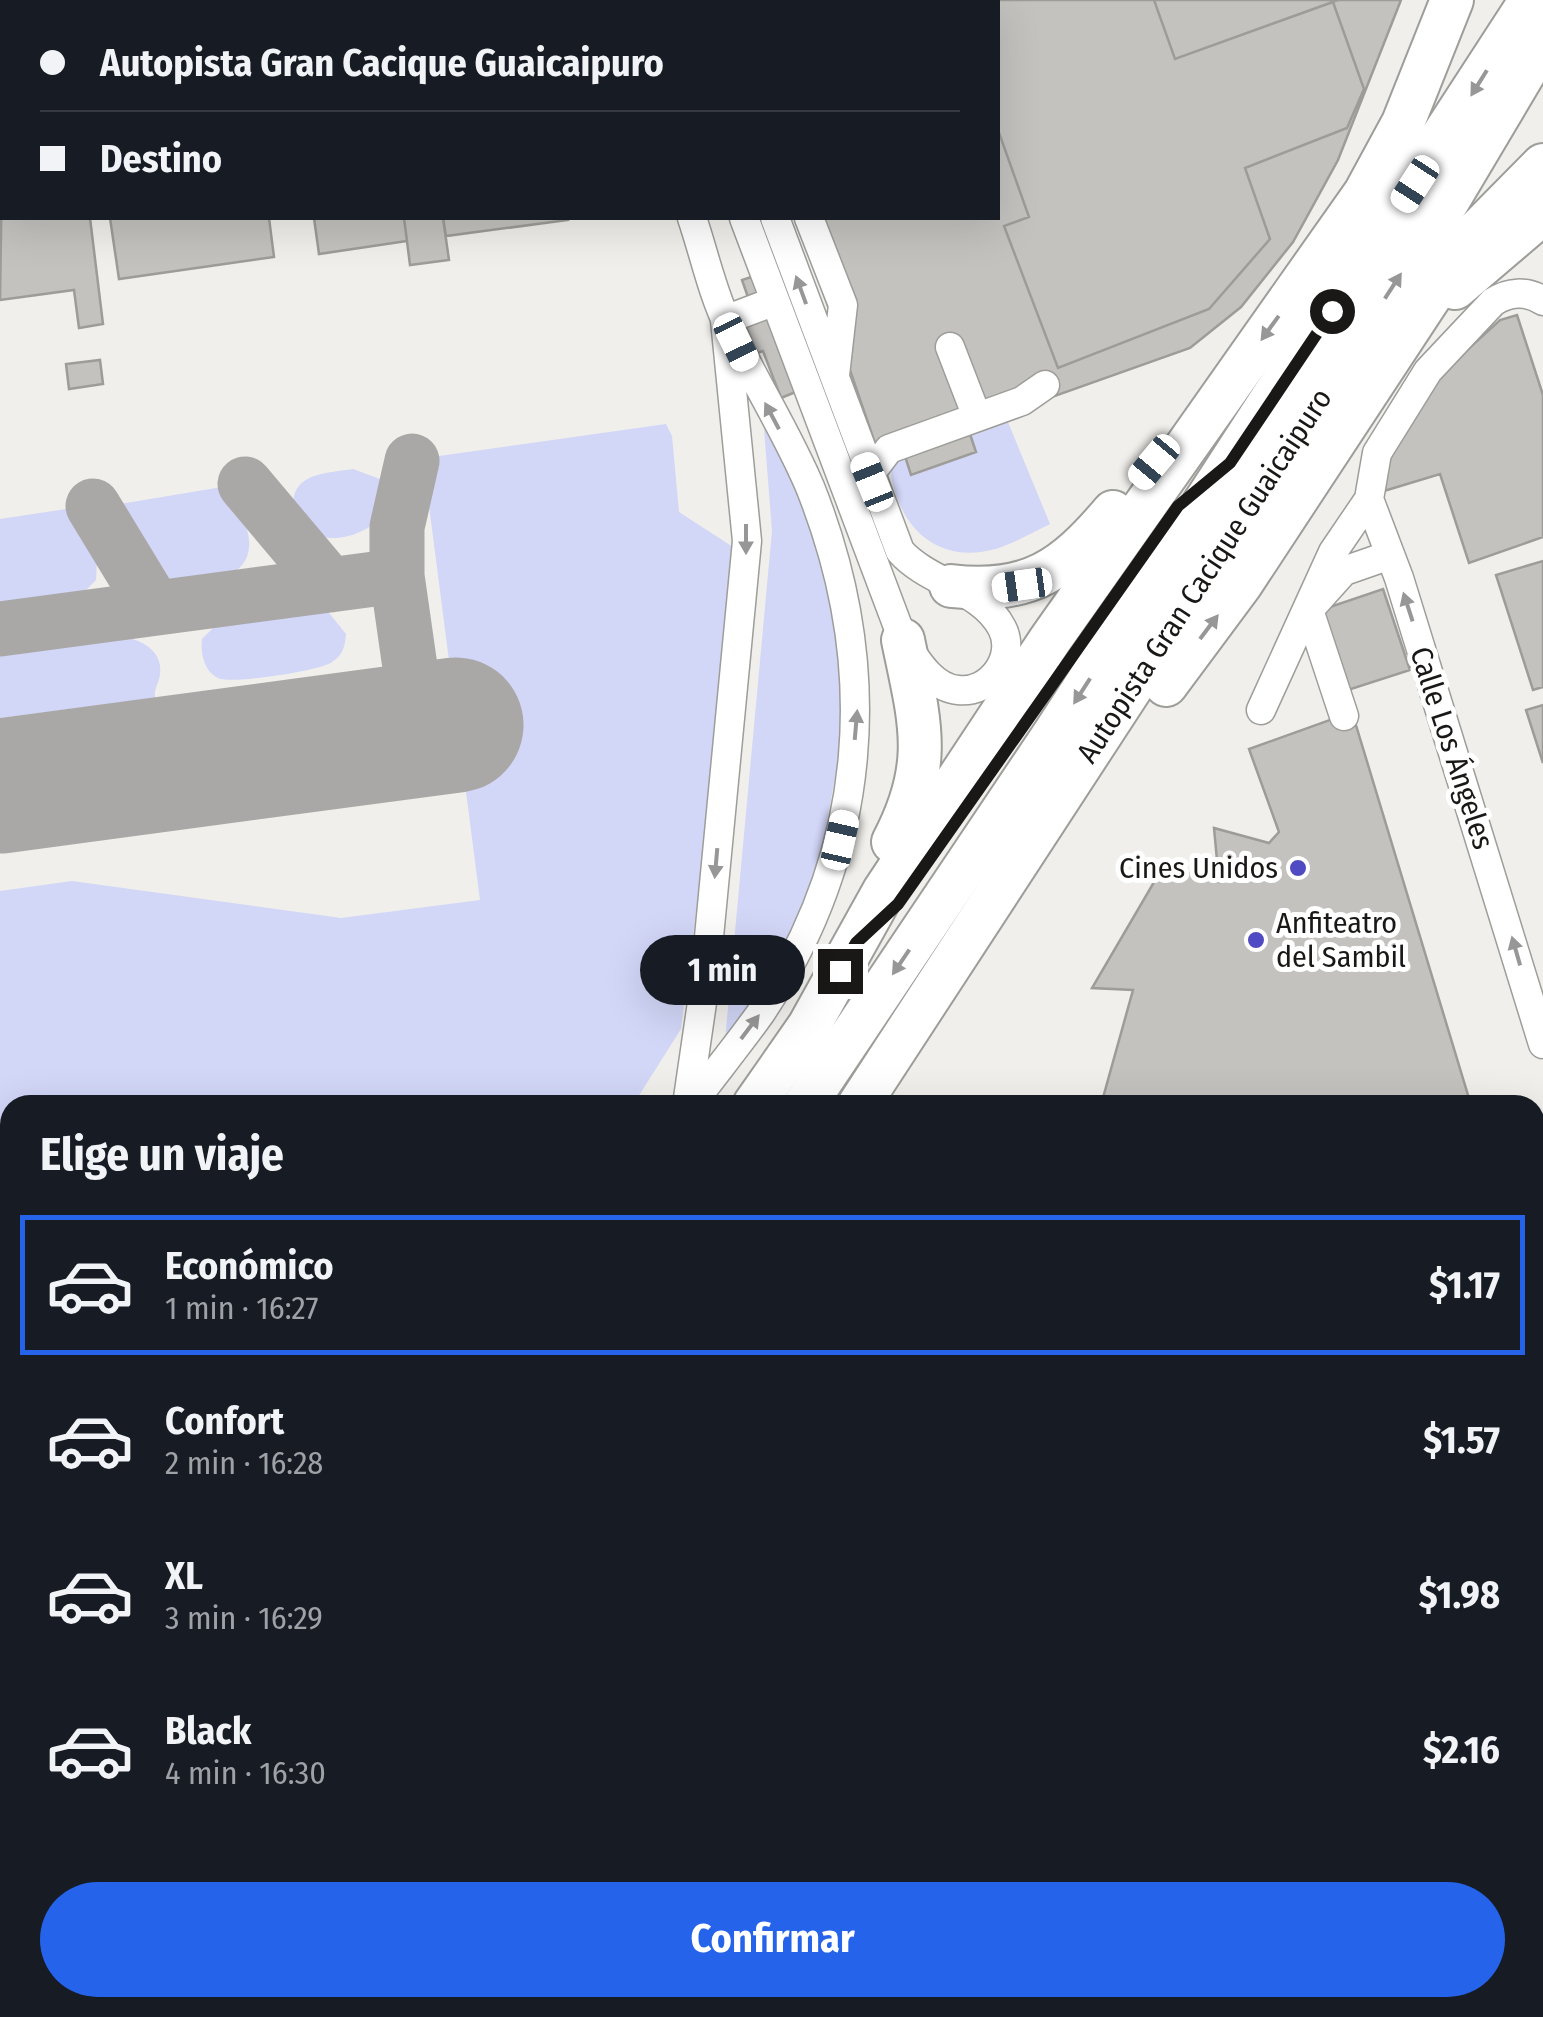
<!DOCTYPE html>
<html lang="es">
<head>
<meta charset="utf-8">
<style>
	:root { --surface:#171b24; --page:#20242c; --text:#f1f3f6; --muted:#9ea1a6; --line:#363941; --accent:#2563eb }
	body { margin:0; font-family:"Fira Sans Condensed",sans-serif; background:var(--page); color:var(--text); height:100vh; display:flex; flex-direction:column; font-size:38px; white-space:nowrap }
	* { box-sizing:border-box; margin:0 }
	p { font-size:32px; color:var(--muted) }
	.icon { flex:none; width:55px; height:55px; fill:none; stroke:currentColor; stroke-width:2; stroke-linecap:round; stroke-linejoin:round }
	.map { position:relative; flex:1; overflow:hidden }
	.panel { position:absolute; left:0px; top:1095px; width:1545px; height:922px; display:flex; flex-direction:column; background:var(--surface); border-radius:30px 30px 0 0; box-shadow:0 10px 40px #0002 }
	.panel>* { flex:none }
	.top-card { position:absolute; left:0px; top:0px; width:1000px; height:220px; box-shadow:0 10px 40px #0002; display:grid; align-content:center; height:220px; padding:0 40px; background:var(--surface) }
	.end { position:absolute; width:45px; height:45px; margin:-22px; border:12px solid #191817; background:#fff; box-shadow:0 0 0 5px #fff }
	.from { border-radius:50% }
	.bubble { position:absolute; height:70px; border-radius:35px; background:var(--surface); box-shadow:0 10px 40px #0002; font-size:32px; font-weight:700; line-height:70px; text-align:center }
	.car { position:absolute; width:30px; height:60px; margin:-30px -15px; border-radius:12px; box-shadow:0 0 8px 2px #0007; background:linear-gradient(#fff 24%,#345 0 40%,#fff 0 76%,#345 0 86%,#fff 0) }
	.top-card b { display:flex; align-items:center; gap:35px; height:95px; font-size:38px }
	.top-card b+b { border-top:2px solid var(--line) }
	.top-card i { width:25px; height:25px; background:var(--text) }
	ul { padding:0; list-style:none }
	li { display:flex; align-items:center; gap:30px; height:140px; margin:0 20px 15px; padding:0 20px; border:5px solid transparent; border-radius:0px }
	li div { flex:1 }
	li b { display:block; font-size:38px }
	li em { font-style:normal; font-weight:700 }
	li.on { border-color:var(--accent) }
	li>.icon { width:90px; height:90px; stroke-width:1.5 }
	h2 { padding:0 40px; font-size:45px; line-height:120px }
	.cta { display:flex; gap:20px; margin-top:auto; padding:20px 40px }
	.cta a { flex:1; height:115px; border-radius:60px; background:var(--accent); color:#fff; font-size:40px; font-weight:700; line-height:115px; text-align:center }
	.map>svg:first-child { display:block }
</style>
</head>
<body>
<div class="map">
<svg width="1543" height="2017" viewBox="0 0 1543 2017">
	<rect width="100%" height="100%" fill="#f0efeb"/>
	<path fill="#d2d6f7" d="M1005 415 1050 524C1033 532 1016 542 999 548 938 567 897 527 890 468L904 450Z
		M666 424 672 436 679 512 733 547 709 809 681 1029 633 1105H10V1449L0 1450V891L72 881 341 918 480 900 424 467 432 457Z
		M764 429 806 490 841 599 845 721 815 889 723 1062 772 531Z
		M353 469 388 482C403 520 344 549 314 534 305 530 299 517 294 510 288 473 327 473 353 469Z
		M222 487C256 526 267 575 202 582 188 584 175 584 164 576 151 568 143 552 136 539 129 528 120 517 120 504Z
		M66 509 76 513 97 559 96 580 81 595 0 608V519Z
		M325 608 346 634C345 646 343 655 332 662 320 671 236 683 221 679 205 674 200 654 202 639L218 623Z
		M124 637C142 640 163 651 160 674 159 684 154 687 155 698L0 718V653Z
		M8 1826 10 1827V1934H0V1832Z"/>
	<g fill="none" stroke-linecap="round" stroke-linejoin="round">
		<path stroke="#aaa8a6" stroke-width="55" d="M245 484 330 585
			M93 506 155 608
			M397 576V527L412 461
			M0 629 397 576 419 730"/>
		<path stroke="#aaa8a6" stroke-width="135" d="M0 786 456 725"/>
	</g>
	<path fill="#c3c2bf" stroke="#9d9c98" stroke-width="2.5" d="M0 0H108V2H2L0 40Z
		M722 0H1154L1175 59 1338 0H1401L1338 160 1293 242 1241 307 1190 348 880 458 798 218H998V2Z
		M926 0H1154L1175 59 1333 2 1364 89 1347 128 1245 168 1270 239 1209 309 1058 368 1004 226 1029 217 998 130V2Z
		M1154 0H1338L1175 59Z
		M2 171V218H90L103 324 79 328 74 290 0 300Z
		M110 218H269L274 257 119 279Z
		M314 218H404L407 241 319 254Z
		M404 218H443L449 260 410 265Z
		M443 218H568V220L446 236Z
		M757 275 798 391 781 398 763 351 757 353 746 327 757 323 742 280Z
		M1517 315 1543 395V537L1469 563 1440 474 1384 491 1386 458 1434 380 1500 320Z
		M100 360 103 384 69 389 66 364Z
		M969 431 976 452 911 475 904 453Z
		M1543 561V687L1533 690 1496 575Z
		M1383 589 1410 670 1348 690 1321 610Z
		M1543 705V763L1526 710Z
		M1352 712 1471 1105H1101L1133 990 1092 988 1164 865 1219 882 1214 828 1269 843 1279 832 1249 749Z
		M1535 1319 1543 1346V1496L1535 1508Z
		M278 2008H306L313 2017H265Z
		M1250 2008H1302L1276 2017H1254Z
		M1397 2008H1488L1491 2017H1401Z"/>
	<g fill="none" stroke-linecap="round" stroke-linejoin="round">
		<g stroke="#9d9d99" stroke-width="31">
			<path id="minor" d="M696 0 697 2
				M160 2 161 0
				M187 2V0
				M278 2 279 0
				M644 2 645 0
				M0 90H2
				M0 121H2
				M0 157 2 156
				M744 218 903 640C916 659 932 688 958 690 990 694 1017 657 1002 628 982 589 928 583 900 551L775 218
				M809 218 843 305 835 375
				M1543 301C1527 290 1508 292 1493 302L1428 371 1377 453 1369 499 1399 578 1543 1044
				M950 347 977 417
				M872 482 873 470 889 449 1022 401 1045 385
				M1261 710 1333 552 1369 499
				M1344 716 1309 610 1344 571 1390 555
				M687 1105 704 989 747 541 725 320 775 301
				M691 1105C714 1074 738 1045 760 1014 869 852 882 667 810 487 787 432 753 380 728 325 712 292 704 253 692 218
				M0 1211 10 1210
				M0 1465 4 1489
				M0 1563 10 1565
				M91 2008 93 2017
				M163 2008 170 2017
				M493 2008 500 2017
				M932 2008 935 2017
				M1237 2008 1241 2017"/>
		</g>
		<g stroke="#9d9d99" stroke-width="39">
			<path id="major" d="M1535 1603 1543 1601
				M1535 1629 1543 1627"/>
		</g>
		<g stroke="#9d9d99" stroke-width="46">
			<g id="highway">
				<path d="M1455 288 1543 213"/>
				<path d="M951 586C1029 595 1064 570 1113 512"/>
				<path d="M1166 685 1241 584 1464 245 1543 165"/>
				<path d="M893 842C934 764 920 722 903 640"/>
				<path d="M754 1105 809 1026 884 891 1050 640 1365 193 1403 123 1452 0"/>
				<path d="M805 1105 1054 734 1531 0"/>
				<path id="s1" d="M859 1105 1439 216 1543 41"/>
				<path d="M0 1599 10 1600"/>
				<path d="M0 1680 10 1678"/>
				<path d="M0 1720 10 1717"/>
				<path d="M0 1805 10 1796"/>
				<path d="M0 1972 10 1970"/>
			</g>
		</g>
		<use href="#minor" stroke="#fff" stroke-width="28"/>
		<use href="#major" stroke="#fff" stroke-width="35"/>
		<use href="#highway" stroke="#fff" stroke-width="42"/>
		<g stroke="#9d9d99" stroke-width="31" stroke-linecap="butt">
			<path id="minor-bridge" d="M718 2 723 0"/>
		</g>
		<use href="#minor-bridge" stroke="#fff" stroke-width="28"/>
	</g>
	<defs><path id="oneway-solid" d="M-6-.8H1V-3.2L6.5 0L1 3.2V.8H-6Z" transform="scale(2.5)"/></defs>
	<g fill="#989797">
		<use href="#oneway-solid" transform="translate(1479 83) rotate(122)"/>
		<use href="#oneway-solid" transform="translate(1393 286) rotate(-57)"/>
		<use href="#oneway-solid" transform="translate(801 290) rotate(-110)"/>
		<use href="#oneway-solid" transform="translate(1270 328) rotate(126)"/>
		<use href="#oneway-solid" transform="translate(772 416) rotate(-118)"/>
		<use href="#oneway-solid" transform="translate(746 539) rotate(90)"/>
		<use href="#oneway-solid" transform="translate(1408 607) rotate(-108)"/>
		<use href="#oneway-solid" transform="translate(1209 627) rotate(-53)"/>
		<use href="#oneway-solid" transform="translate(1082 691) rotate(123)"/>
		<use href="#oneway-solid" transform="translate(856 725) rotate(-85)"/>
		<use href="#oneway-solid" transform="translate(716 863) rotate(95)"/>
		<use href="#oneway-solid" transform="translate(1516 951) rotate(-106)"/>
		<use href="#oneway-solid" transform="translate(901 962) rotate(124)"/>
		<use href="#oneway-solid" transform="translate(750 1027) rotate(-53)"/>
	</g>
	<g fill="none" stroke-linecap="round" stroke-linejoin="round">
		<path stroke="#191817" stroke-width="12" d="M840 971 856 943 898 904 1178 506 1230 463 1332 311"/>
	</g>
	<g fill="#504bc2" stroke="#fff" stroke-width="4">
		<circle cx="1298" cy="868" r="10"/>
		<circle cx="1256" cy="940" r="10"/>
	</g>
	<g text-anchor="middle" stroke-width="10" stroke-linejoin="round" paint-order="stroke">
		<g font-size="30" fill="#191817" stroke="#fff">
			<text dy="10" stroke="none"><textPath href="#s1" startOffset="632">Autopista Gran Cacique Guaicaipuro</textPath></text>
			<text transform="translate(1452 748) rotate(72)" y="10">Calle Los Ángeles</text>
		</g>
		<g font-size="30" fill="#191817" stroke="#fff" text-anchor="end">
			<text x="1278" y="878">Cines Unidos</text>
			<text x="1276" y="933" text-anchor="start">Anfiteatro<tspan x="1276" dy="34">del Sambil</tspan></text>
		</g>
	</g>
</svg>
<i class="end from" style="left:1332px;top:311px"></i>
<i class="end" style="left:840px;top:971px"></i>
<div class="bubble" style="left:640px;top:935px;width:165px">1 min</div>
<i class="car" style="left:1415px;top:184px;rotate:213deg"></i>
<i class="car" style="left:736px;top:342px;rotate:154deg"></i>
<i class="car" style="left:1154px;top:462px;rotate:220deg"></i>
<i class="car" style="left:872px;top:482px;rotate:338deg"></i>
<i class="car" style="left:1022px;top:585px;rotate:262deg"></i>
<i class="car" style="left:840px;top:840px;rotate:13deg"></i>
<div class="top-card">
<b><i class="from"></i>Autopista Gran Cacique Guaicaipuro</b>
<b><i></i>Destino</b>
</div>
<section class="panel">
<h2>Elige un viaje</h2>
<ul>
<li class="on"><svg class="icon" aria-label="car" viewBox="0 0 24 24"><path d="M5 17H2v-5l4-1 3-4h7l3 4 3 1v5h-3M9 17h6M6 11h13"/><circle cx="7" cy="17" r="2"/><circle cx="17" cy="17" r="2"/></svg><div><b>Económico</b><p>1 min · 16:27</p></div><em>$1.17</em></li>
<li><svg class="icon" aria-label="car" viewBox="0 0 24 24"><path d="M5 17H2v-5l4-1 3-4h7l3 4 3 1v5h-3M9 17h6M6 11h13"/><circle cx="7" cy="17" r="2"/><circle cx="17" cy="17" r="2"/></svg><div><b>Confort</b><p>2 min · 16:28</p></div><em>$1.57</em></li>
<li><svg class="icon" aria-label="car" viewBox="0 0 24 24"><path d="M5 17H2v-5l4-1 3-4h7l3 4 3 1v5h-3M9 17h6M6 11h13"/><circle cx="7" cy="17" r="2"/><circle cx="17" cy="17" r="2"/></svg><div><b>XL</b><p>3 min · 16:29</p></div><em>$1.98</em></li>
<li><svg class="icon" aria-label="car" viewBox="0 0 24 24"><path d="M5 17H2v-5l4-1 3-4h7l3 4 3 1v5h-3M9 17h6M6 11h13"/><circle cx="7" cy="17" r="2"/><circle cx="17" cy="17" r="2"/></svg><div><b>Black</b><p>4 min · 16:30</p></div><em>$2.16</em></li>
</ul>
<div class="cta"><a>Confirmar</a></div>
</section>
</div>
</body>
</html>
